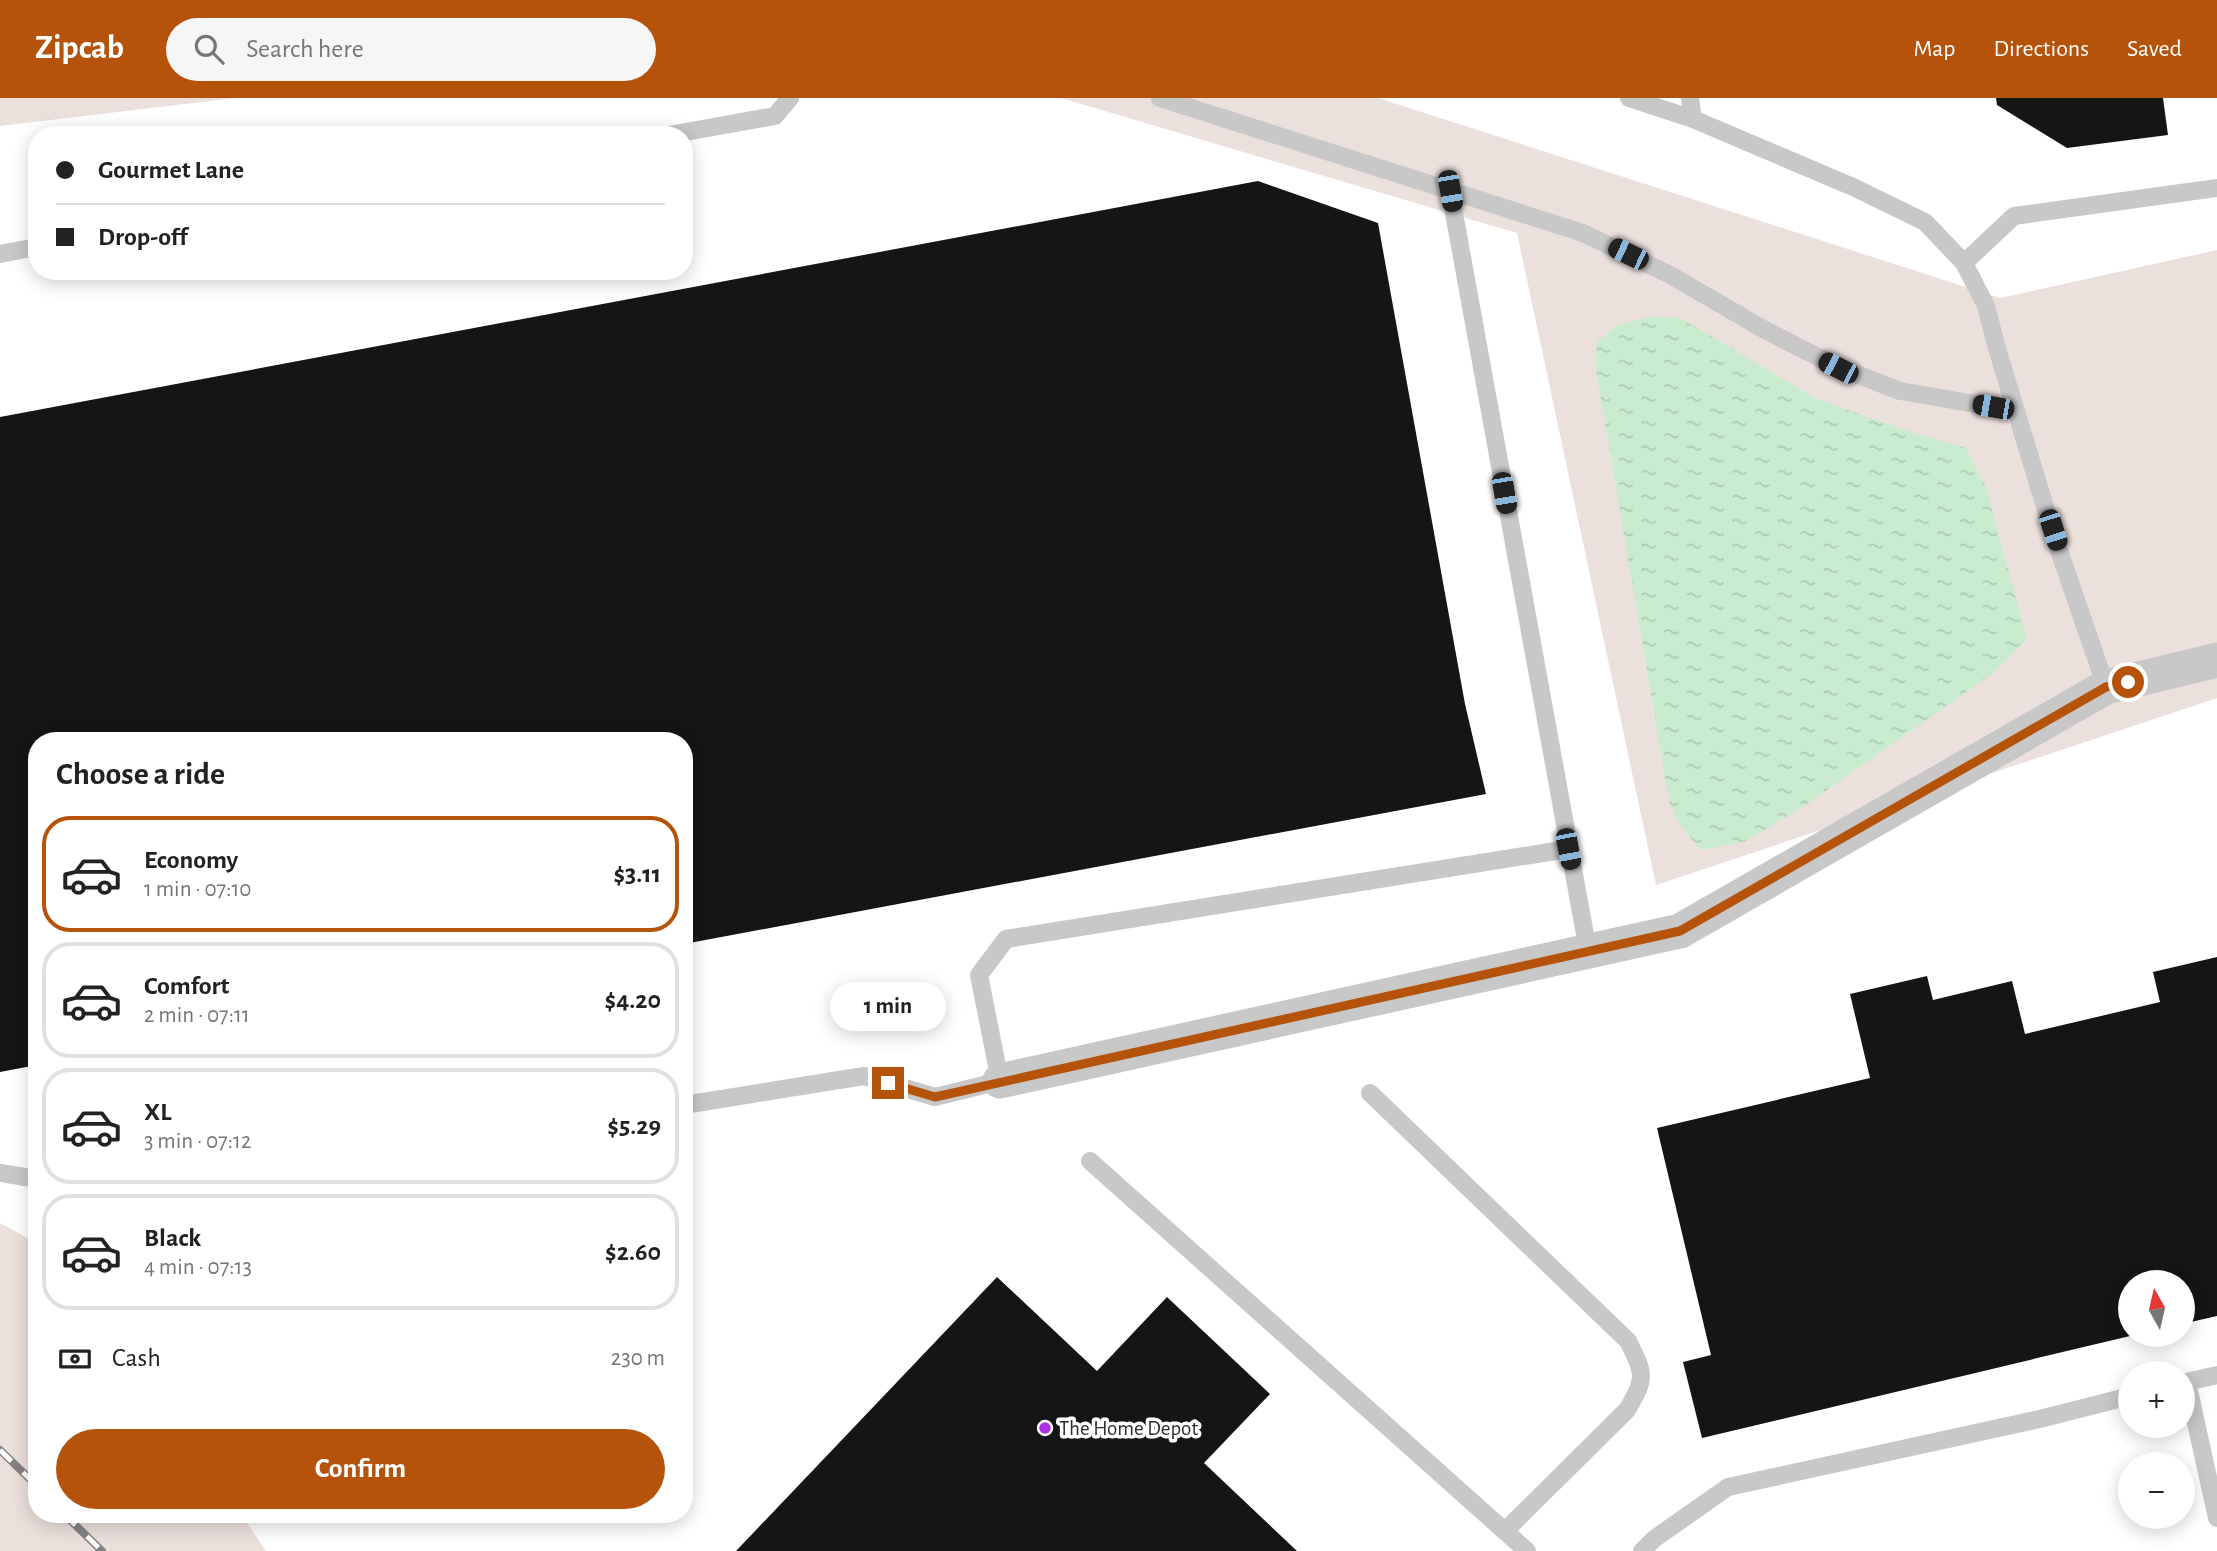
<!DOCTYPE html>
<html lang="en">
<head>
<meta charset="utf-8">
<style>
	:root { --surface:#fff; --page:#f6f6f6; --text:#222; --muted:#767676; --line:#e0e0e0; --accent:#b45309 }
	body { margin:0; font-family:"Alegreya Sans",sans-serif; background:var(--page); color:var(--text); height:100vh; display:flex; flex-direction:column; font-size:26px; white-space:nowrap }
	* { box-sizing:border-box; margin:0 }
	p { font-size:23px; color:var(--muted) }
	.icon { flex:none; width:38px; height:38px; fill:none; stroke:currentColor; stroke-width:2; stroke-linecap:round; stroke-linejoin:round }
	.map { position:relative; flex:1; overflow:hidden }
	.drawer { position:absolute; left:28px; top:634px; width:665px; height:791px; display:flex; flex-direction:column; background:var(--surface); border-radius:28px; box-shadow:0 4px 18px #0003 }
	.drawer>* { flex:none }
	.top-card { position:absolute; left:28px; top:28px; width:665px; height:154px; border-radius:28px; box-shadow:0 4px 18px #0003; display:grid; align-content:center; height:154px; padding:0 28px; background:var(--surface) }
	.needle { width:46px; rotate:352deg }
	.buttons { position:absolute; left:2118px; top:1172px; display:grid; gap:14px }
	.buttons a { display:grid; place-items:center; width:77px; height:77px; border-radius:50%; background:var(--surface); box-shadow:0 4px 18px #0003; font-size:35px }
	.end { position:absolute; width:32px; height:32px; margin:-16px; border:9px solid #b45309; background:#fff; box-shadow:0 0 0 4px #fff }
	.from { border-radius:50% }
	.bubble { position:absolute; height:49px; border-radius:24px; background:var(--surface); box-shadow:0 4px 18px #0003; font-size:23px; font-weight:700; line-height:49px; text-align:center }
	.car { position:absolute; width:21px; height:42px; margin:-21px -10px; border-radius:9px; box-shadow:0 0 5px 2px #0007; background:linear-gradient(#222 24%,#8ab4d8 0 40%,#222 0 76%,#8ab4d8 0 86%,#222 0) }
	.top-card b { display:flex; align-items:center; gap:24px; height:66px; font-size:26px }
	.top-card b+b { border-top:2px solid var(--line) }
	.top-card i { width:18px; height:18px; background:var(--text) }
	ul { padding:0; list-style:none }
	li { display:flex; align-items:center; gap:21px; height:116px; margin:0 14px 10px; padding:0 14px; border:4px solid var(--line); border-radius:28px }
	li div { flex:1 }
	li b { display:block; font-size:26px }
	li em { font-style:normal; font-weight:700 }
	li.active { border-color:var(--accent) }
	li>.icon { width:63px; height:63px; stroke-width:1.5 }
	h2 { padding:0 28px; font-size:32px; line-height:84px }
	.pay { display:flex; align-items:center; gap:18px; height:77px; padding:0 28px; font-size:26px }
	.pay p { margin-inline-start:auto }
	.action { display:flex; gap:14px; margin-top:auto; padding:14px 28px }
	.action a { flex:1; height:80px; border-radius:42px; background:var(--accent); color:#fff; font-size:28px; font-weight:700; line-height:80px; text-align:center }
	header { display:flex; align-items:center; gap:42px; box-sizing:border-box; height:98px; padding:0 35px; background:var(--accent); color:#fff }
	header strong { font-size:33px }
	nav { display:flex; gap:38px; margin-inline-start:auto; font-size:24px }
	.search { width:490px; height:63px; background:var(--page); display:flex; align-items:center; gap:18px; box-sizing:border-box; padding:0 24px; border-radius:38px; color:var(--muted); font-size:26px }
	.map>svg:first-child { display:block }
</style>
</head>
<body>
<header>
<strong>Zipcab</strong>
<div class="search"><svg class="icon" aria-label="search" viewBox="0 0 24 24"><circle cx="10" cy="10" r="6"/><path d="M15 15l6 6"/></svg>Search here</div>
<nav><a>Map</a><a>Directions</a><a>Saved</a></nav>
</header>
<div class="map">
<svg width="2217" height="1453" viewBox="0 0 2217 1453">
	<defs>
		<pattern id="water-ripples" width="26" height="14" patternUnits="userSpaceOnUse" patternTransform="scale(1.75)"><rect width="26" height="14" fill="#c9ebce"/><path d="M2 4q2-2 4 0t4 0M15 11q2-2 4 0t4 0" fill="none" stroke="#adcab1"/></pattern>
	</defs>
	<rect width="100%" height="100%" fill="#fff"/>
	<path fill="#ece0dc" d="M0 0H235L0 28Z
		M1061 0H1378L2000 200 2217 152V600L1656 787 1517 135Z
		M0 1125 37 1145V1416H241L266 1453H0Z"/>
	<path fill="url(#water-ripples)" d="M1655 218 1682 221 1817 301 1902 331 1966 350 1986 389 2027 541 1992 576 1804 708 1744 744 1701 752 1681 729 1669 703 1595 266 1597 244 1620 226Z"/>
	<path fill="#151515" d="M1996 0H2163L2168 37 2067 50 1997 7Z
		M1258 83 1378 125 1465 606 1486 696 684 846V642H37V967L0 974V319Z
		M2217 859V1218L2182 1226V1185H2130V1238L1702 1340 1683 1264 1711 1257 1657 1030 1870 980 1850 896 1927 878 1933 902 2012 883 2025 936 2160 904 2153 874Z
		M997 1179 1097 1273 1167 1199 1270 1296 1204 1365 1297 1453H736Z"/>
	<g fill="none" stroke-linecap="round" stroke-linejoin="round">
		<path stroke="#c8c8c8" stroke-width="18" d="M1160 0 1583 135 1672 178 1765 232 1838 269 1900 293 2016 313
			M1629 0 1693 21 1853 89 1925 124 1964 165 1986 208 1996 247 2052 432 2106 589
			M1690 0 1693 21
			M669 37 775 18 790 0
			M1450 93 1588 853
			M0 156 37 149
			M1964 165 2014 118 2217 90
			M1370 995 1628 1243C1645 1277 1646 1280 1627 1312L1505 1433
			M684 1007 864 978 935 999 1000 983 979 877 1006 841 1568 751
			M1090 1063 1527 1453
			M0 1075 37 1081
			M2187 1284 2217 1420
			M2182 1285 2217 1277
			M1642 1453 1654 1441 1728 1389 2040 1321 2130 1298"/>
		<path stroke="#c8c8c8" stroke-width="35" d="M1000 983 1680 833 2106 589 2217 562"/>
		<g stroke="#838383" stroke-width="8">
			<path id="rail" d="M0 1352 37 1388
				M64 1416 102 1453"/>
		</g>
		<use href="#rail" stroke="#fff" stroke-width="5" stroke-dasharray="16" stroke-linecap="butt"/>
	</g>
	<g fill="none" stroke-linecap="round" stroke-linejoin="round">
		<path stroke="#b45309" stroke-width="9" d="M888 985 935 999 1680 833 2106 589 2128 584"/>
	</g>
	<circle fill="#ac32e3" stroke="#fff" stroke-width="2.5" cx="1045" cy="1330" r="7"/>
	<g text-anchor="middle" stroke-width="7" stroke-linejoin="round" paint-order="stroke">
		<g font-size="21" fill="#2e2e2e" stroke="#fff" text-anchor="start">
			<text x="1059" y="1337">The Home Depot</text>
		</g>
	</g>
</svg>
<div class="buttons">
<a><svg class="needle" viewBox="-14 -14 28 28"><path d="M0-13l5 13h-10z" fill="#e53935"/><path d="M0 13l5-13h-10z" fill="#767676"/></svg></a>
<a>+</a>
<a>−</a>
</div>
<i class="end from" style="left:2128px;top:584px"></i>
<i class="end" style="left:888px;top:985px"></i>
<div class="bubble" style="left:830px;top:884px;width:116px">1 min</div>
<i class="car" style="left:1450px;top:93px;rotate:170deg"></i>
<i class="car" style="left:1628px;top:156px;rotate:296deg"></i>
<i class="car" style="left:1838px;top:270px;rotate:297deg"></i>
<i class="car" style="left:1993px;top:309px;rotate:280deg"></i>
<i class="car" style="left:1504px;top:395px;rotate:170deg"></i>
<i class="car" style="left:2053px;top:432px;rotate:162deg"></i>
<i class="car" style="left:1568px;top:751px;rotate:169deg"></i>
<div class="top-card">
<b><i class="from"></i>Gourmet Lane</b>
<b><i></i>Drop-off</b>
</div>
<section class="drawer">
<h2>Choose a ride</h2>
<ul>
<li class="active"><svg class="icon" aria-label="car" viewBox="0 0 24 24"><path d="M5 17H2v-5l4-1 3-4h7l3 4 3 1v5h-3M9 17h6M6 11h13"/><circle cx="7" cy="17" r="2"/><circle cx="17" cy="17" r="2"/></svg><div><b>Economy</b><p>1 min · 07:10</p></div><em>$3.11</em></li>
<li><svg class="icon" aria-label="car" viewBox="0 0 24 24"><path d="M5 17H2v-5l4-1 3-4h7l3 4 3 1v5h-3M9 17h6M6 11h13"/><circle cx="7" cy="17" r="2"/><circle cx="17" cy="17" r="2"/></svg><div><b>Comfort</b><p>2 min · 07:11</p></div><em>$4.20</em></li>
<li><svg class="icon" aria-label="car" viewBox="0 0 24 24"><path d="M5 17H2v-5l4-1 3-4h7l3 4 3 1v5h-3M9 17h6M6 11h13"/><circle cx="7" cy="17" r="2"/><circle cx="17" cy="17" r="2"/></svg><div><b>XL</b><p>3 min · 07:12</p></div><em>$5.29</em></li>
<li><svg class="icon" aria-label="car" viewBox="0 0 24 24"><path d="M5 17H2v-5l4-1 3-4h7l3 4 3 1v5h-3M9 17h6M6 11h13"/><circle cx="7" cy="17" r="2"/><circle cx="17" cy="17" r="2"/></svg><div><b>Black</b><p>4 min · 07:13</p></div><em>$2.60</em></li>
</ul>
<div class="pay"><svg class="icon" aria-label="cash" viewBox="0 0 24 24"><path d="M3 7h18v10H3z"/><circle cx="12" cy="12" r="2"/></svg>Cash<p>230 m</p></div>
<div class="action"><a>Confirm</a></div>
</section>
</div>
</body>
</html>
